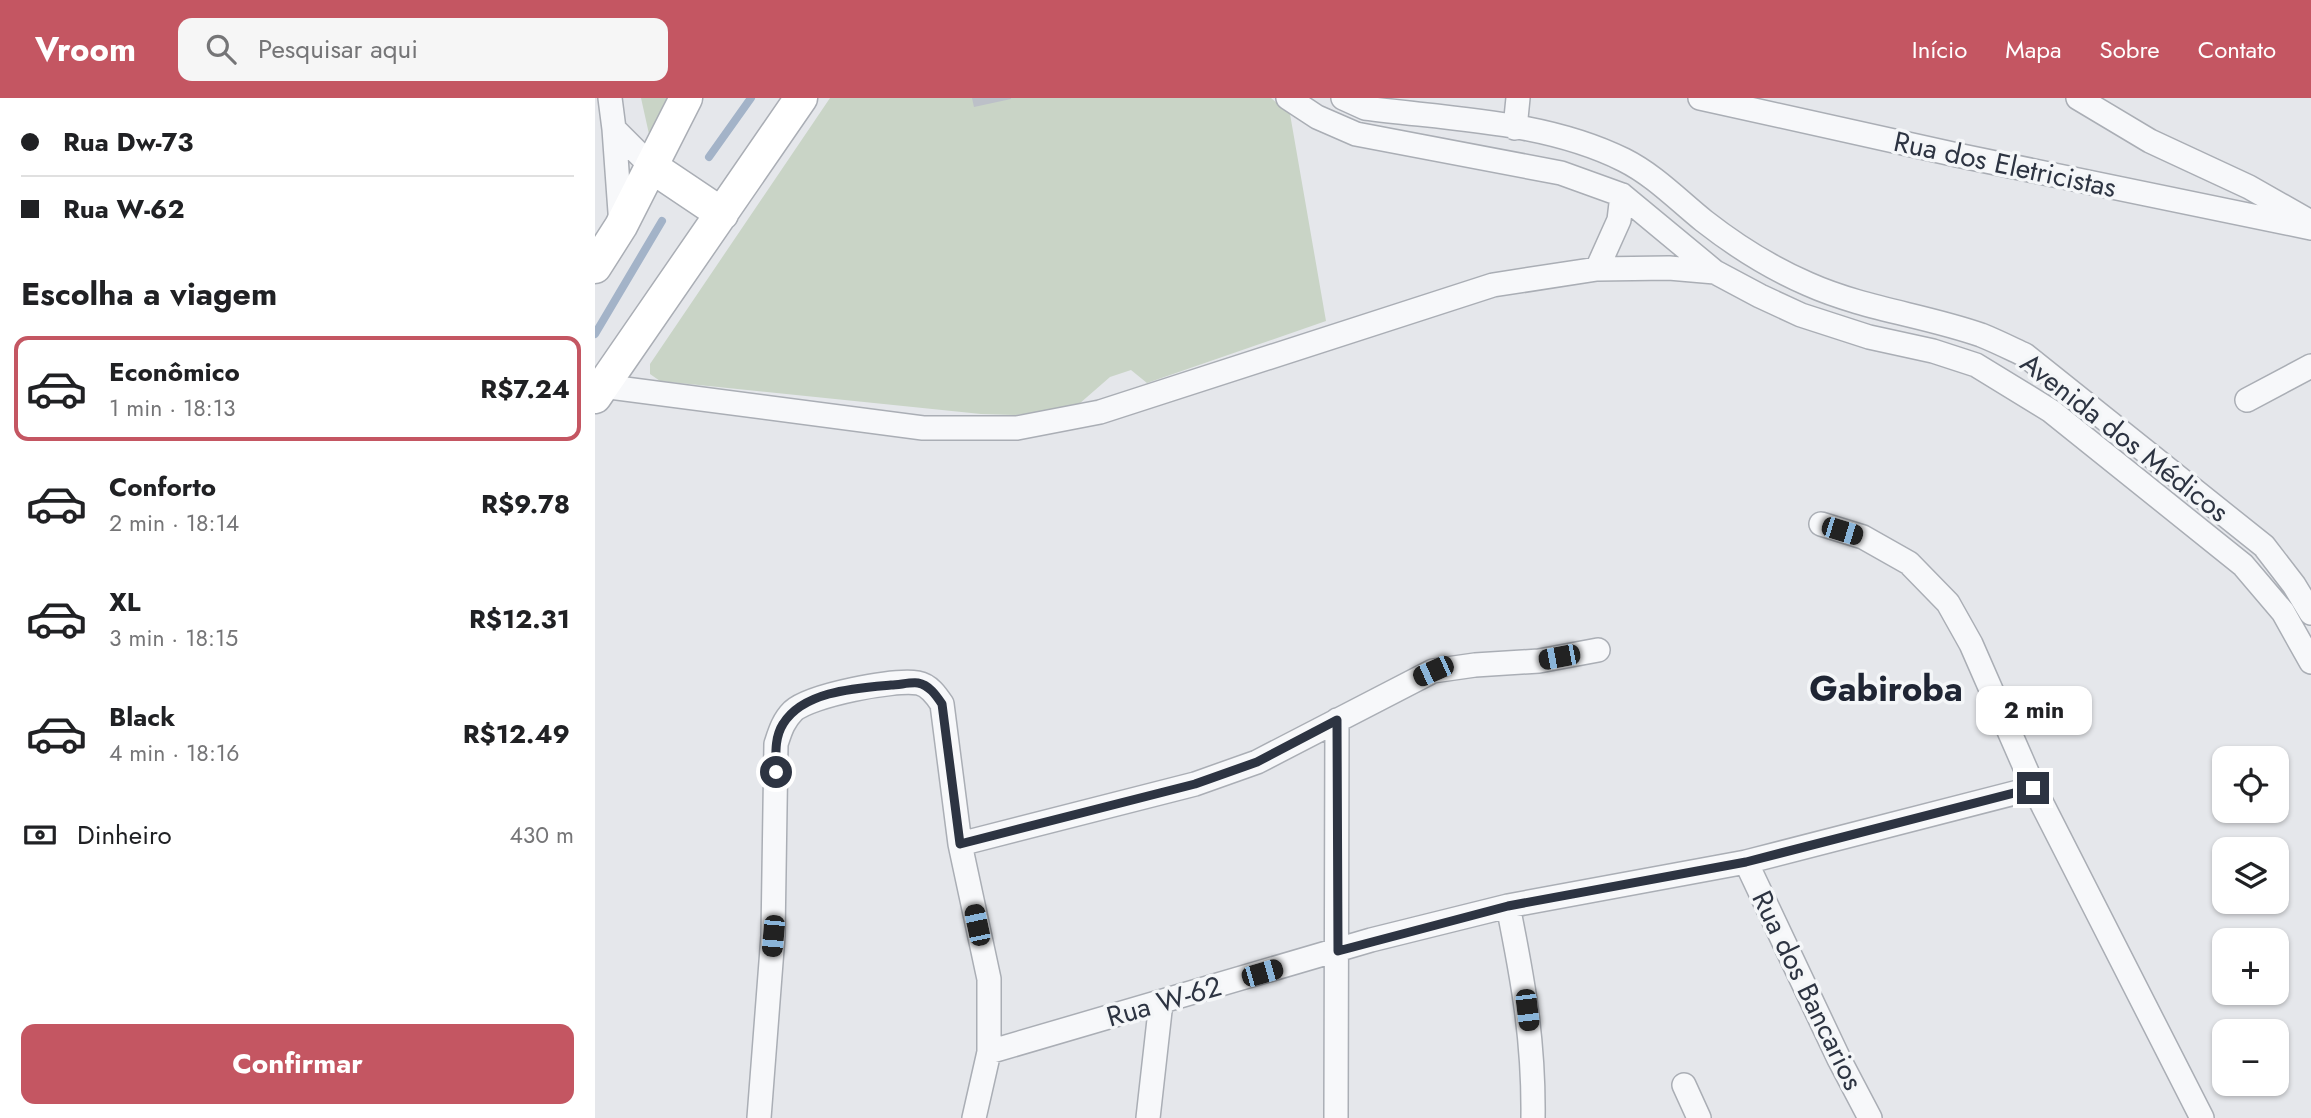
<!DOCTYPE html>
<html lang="pt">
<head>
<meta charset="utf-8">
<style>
	:root { --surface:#fff; --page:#f6f6f6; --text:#202124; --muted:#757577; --line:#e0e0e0; --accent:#c45662 }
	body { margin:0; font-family:Jost,sans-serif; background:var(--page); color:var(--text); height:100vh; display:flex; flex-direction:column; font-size:26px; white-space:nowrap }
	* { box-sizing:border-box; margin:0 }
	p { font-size:23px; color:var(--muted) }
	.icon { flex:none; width:38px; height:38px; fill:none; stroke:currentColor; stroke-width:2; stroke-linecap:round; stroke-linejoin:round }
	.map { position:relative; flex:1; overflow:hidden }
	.drawer { display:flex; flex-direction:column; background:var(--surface); width:595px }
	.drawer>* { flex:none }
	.guide { display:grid; align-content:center; height:154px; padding:0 21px; background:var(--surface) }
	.buttons { position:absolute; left:1617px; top:648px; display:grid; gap:14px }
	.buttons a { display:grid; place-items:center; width:77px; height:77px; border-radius:14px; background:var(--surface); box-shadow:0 2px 5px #0004; font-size:35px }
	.end { position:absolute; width:32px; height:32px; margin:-16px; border:9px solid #2d3442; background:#fff; box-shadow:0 0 0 4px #fff }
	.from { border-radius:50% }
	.bubble { position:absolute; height:49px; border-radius:14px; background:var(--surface); box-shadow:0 2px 5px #0004; font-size:23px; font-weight:700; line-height:49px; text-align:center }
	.car { position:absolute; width:21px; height:42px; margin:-21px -10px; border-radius:9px; box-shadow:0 0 5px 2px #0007; background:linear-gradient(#222 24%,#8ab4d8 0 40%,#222 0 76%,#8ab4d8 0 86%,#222 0) }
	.guide b { display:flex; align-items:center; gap:24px; height:66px; font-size:26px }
	.guide b+b { border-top:2px solid var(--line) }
	.guide i { width:18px; height:18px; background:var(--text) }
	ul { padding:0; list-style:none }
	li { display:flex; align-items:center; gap:21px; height:105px; margin:0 14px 10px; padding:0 7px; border:4px solid transparent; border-radius:14px }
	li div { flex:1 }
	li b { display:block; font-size:26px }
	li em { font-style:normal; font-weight:700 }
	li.on { border-color:var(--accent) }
	li>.icon { width:63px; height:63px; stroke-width:1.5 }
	h2 { padding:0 21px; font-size:32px; line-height:84px }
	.pay { display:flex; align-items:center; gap:18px; height:77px; padding:0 21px; font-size:26px }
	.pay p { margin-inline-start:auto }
	.button { display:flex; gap:14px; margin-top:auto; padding:14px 21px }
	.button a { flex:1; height:80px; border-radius:14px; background:var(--accent); color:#fff; font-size:28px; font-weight:700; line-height:80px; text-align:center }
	header { display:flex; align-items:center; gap:42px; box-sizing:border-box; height:98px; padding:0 35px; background:var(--accent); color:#fff }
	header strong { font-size:33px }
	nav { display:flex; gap:38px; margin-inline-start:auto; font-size:24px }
	.search { width:490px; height:63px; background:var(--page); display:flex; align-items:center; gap:18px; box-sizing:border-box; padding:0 24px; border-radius:14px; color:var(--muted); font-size:26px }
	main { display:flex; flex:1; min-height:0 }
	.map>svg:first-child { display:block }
</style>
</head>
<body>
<header>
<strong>Vroom</strong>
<div class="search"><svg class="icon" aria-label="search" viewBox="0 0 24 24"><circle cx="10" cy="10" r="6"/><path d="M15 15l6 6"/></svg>Pesquisar aqui</div>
<nav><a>Início</a><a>Mapa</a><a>Sobre</a><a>Contato</a></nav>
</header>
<main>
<section class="drawer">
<div class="guide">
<b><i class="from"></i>Rua Dw-73</b>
<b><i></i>Rua W-62</b>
</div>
<h2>Escolha a viagem</h2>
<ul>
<li class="on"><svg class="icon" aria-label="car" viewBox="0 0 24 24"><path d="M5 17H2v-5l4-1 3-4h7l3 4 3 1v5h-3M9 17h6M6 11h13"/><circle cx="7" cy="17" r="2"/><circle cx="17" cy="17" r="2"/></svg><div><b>Econômico</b><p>1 min · 18:13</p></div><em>R$7.24</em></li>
<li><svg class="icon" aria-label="car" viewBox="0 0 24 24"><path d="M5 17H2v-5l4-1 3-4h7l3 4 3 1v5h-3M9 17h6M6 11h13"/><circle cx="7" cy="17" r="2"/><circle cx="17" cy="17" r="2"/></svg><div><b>Conforto</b><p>2 min · 18:14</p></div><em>R$9.78</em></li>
<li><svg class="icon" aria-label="car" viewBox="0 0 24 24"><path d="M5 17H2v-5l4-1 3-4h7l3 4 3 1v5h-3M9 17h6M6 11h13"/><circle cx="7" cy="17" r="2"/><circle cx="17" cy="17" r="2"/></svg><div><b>XL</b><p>3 min · 18:15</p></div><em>R$12.31</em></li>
<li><svg class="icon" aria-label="car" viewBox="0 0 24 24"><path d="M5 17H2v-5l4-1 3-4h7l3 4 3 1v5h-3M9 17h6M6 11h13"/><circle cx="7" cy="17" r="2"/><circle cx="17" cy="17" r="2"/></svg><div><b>Black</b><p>4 min · 18:16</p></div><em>R$12.49</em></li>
</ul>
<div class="pay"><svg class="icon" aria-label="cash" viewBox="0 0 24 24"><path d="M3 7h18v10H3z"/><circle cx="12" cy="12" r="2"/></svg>Dinheiro<p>430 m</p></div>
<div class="button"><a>Confirmar</a></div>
</section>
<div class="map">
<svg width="1716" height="1020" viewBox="0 0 1716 1020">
	<rect width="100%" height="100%" fill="#e5e7eb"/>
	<path fill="#c9d4c6" d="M46 0H72L54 36Z
		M235 0H676L695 16 731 223 552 285 536 272 515 279 484 306 464 313 420 317 386 316 65 283 55 276V266Z"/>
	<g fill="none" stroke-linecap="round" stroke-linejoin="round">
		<path stroke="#a3b3c8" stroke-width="8" d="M114 59 156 0
			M0 236 67 123"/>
	</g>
	<path fill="#bcc0c8" d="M377 0H416V1L379 9Z"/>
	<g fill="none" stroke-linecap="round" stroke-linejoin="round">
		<g stroke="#aaaeb5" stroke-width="26">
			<path id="street" d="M15 0 19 31 57 69
				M693 0 722 19 761 36 966 75 1027 97 1120 174 1165 198 1206 217 1274 239 1338 253 1381 267 1456 313 1648 467 1688 514 1716 564
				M748 0 770 10C855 21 951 23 1029 62 1059 77 1083 102 1109 123 1141 148 1176 170 1213 186 1269 211 1329 217 1386 237 1401 243 1415 250 1430 257L1669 448 1699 487 1716 515
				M1105 0 1362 57 1716 130
				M1483 0 1555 43 1654 89 1712 122
				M920 30 923 0
				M19 31 26 128
				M1002 171 1024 122 1027 97
				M7 288 328 330H422L505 314 898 187 1002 171 1074 170 1120 174
				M1652 302 1716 268
				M1226 426 1268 439 1314 465 1353 505 1376 546 1439 690 1607 1020
				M365 746 600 686 662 664 838 573 880 567 944 563 1003 552
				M1151 764 1244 961 1275 1020
				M913 808C928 882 939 943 938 1020
				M394 954 776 842 913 808 1151 764 1439 690
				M1089 987 1104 1020
				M164 1020 178 838 181 646C185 634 188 623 198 613 216 597 299 581 323 585 334 587 341 597 347 606L365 746 394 881V954L379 1020
				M553 1020 566 904
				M741 1020 742 622"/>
		</g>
		<g stroke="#aaaeb5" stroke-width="35">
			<path id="secondary" d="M57 69 127 116
				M0 169 26 128 91 0
				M0 299 206 0"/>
		</g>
		<use href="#street" stroke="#f7f8fa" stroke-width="23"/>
		<use href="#secondary" stroke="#fff" stroke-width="32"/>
	</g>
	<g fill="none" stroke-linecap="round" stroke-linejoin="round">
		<path stroke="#2d3442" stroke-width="9" d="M181 674C181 658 179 640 188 626 208 593 261 590 296 587 304 587 315 584 323 585 334 587 341 597 347 606L365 746 600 686 662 664 742 622 743 853 913 808 1151 764 1438 690"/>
	</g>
	<g text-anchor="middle" stroke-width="7" stroke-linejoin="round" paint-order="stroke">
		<g font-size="28" fill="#2d3442" stroke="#f4f6f8">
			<text transform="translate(1410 66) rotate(12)" y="10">Rua dos Eletricistas</text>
			<text transform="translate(1530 339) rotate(38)" y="10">Avenida dos Médicos</text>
			<text transform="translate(1213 892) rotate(64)" y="10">Rua dos Bancarios</text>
			<text transform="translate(569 903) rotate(-16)" y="10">Rua W-62</text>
		</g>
		<g font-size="35" font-weight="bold" fill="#1f2534" stroke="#f4f6f8">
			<text x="1291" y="603">Gabiroba</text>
		</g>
	</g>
</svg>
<div class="buttons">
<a><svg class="icon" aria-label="locate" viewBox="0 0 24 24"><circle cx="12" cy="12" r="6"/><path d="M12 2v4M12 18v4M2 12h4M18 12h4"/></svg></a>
<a><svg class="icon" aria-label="layers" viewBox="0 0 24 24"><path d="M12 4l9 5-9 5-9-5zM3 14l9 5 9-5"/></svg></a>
<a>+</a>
<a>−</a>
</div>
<i class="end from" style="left:181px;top:674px"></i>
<i class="end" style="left:1438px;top:690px"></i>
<div class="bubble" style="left:1381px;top:588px;width:116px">2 min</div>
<i class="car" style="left:1247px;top:433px;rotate:107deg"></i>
<i class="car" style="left:964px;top:559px;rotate:259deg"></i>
<i class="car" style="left:838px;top:573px;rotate:246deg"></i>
<i class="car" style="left:382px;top:827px;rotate:348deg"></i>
<i class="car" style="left:178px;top:838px;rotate:185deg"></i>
<i class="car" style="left:667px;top:875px;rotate:74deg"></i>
<i class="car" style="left:932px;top:912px;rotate:173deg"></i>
</div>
</main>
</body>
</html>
